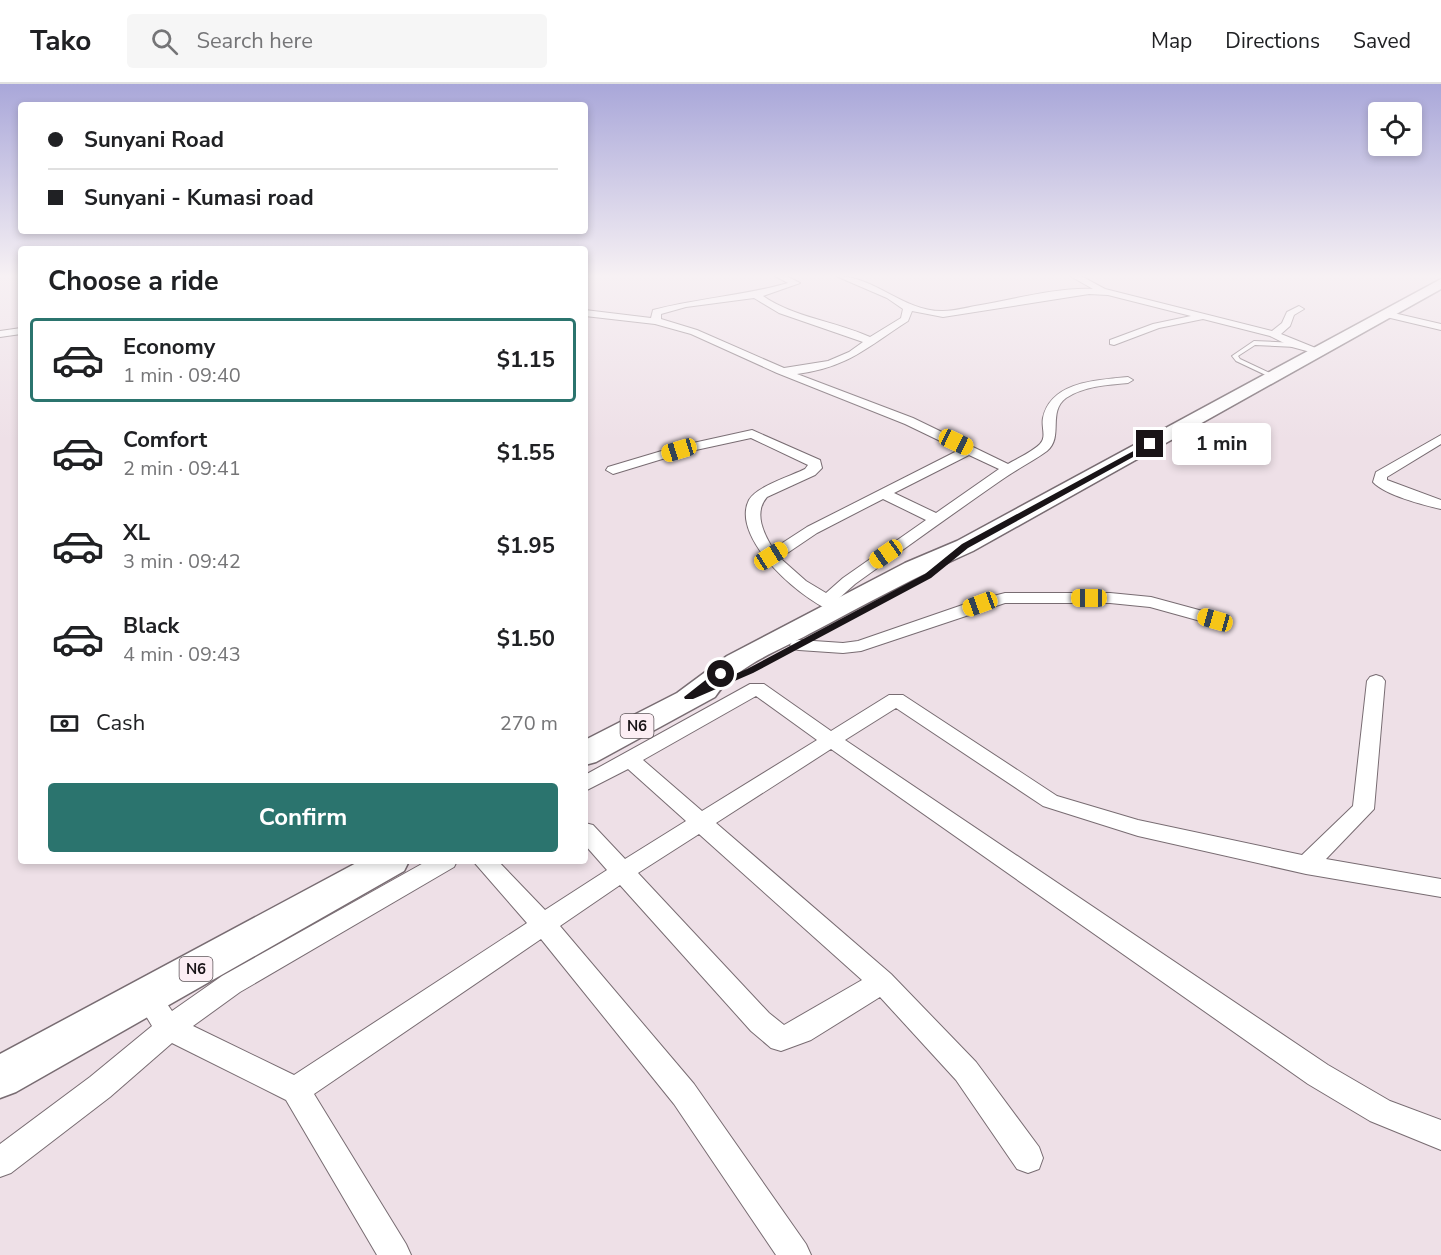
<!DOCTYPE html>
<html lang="en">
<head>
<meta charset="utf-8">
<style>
	:root { --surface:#fff; --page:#f6f6f6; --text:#202124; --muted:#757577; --line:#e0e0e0; --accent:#2b746e }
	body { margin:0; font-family:"Nunito Sans",sans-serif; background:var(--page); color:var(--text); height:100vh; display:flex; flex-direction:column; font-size:22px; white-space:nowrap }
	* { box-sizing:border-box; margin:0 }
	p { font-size:20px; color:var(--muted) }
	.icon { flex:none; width:33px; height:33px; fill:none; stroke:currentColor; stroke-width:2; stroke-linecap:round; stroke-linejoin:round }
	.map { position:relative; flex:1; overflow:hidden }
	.sheet { position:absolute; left:18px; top:162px; width:570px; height:618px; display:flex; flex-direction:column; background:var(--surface); border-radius:6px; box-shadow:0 3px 9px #0003 }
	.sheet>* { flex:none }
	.hud { position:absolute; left:18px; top:18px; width:570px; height:132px; border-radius:6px; box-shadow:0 3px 9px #0003; display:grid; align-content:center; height:132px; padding:0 30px; background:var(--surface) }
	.buttons { position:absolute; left:1368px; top:18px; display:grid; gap:12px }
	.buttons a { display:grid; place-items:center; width:54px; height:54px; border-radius:6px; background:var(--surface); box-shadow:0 3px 9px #0003; font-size:30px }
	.end { position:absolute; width:27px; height:27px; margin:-14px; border:8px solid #191417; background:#fff; box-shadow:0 0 0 3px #fff }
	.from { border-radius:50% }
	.bubble { position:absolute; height:42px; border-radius:6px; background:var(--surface); box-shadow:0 3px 9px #0003; font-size:20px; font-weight:700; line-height:42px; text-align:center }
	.car { position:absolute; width:18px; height:36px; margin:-18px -9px; border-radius:8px; box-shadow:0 0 4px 2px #0007; background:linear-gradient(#f5c518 24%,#345 0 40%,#f5c518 0 76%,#345 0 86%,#f5c518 0) }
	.hud b { display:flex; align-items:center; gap:21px; height:57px; font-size:22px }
	.hud b+b { border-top:2px solid var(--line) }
	.hud i { width:15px; height:15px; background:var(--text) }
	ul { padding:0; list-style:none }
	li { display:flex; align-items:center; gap:18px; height:84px; margin:0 12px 9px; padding:0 18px; border:3px solid transparent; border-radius:6px }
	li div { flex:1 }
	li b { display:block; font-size:22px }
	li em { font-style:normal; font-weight:700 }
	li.selected { border-color:var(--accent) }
	li>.icon { width:54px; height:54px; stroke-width:1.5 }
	h2 { padding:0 30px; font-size:27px; line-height:72px }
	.pay { display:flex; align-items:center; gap:15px; height:66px; padding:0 30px; font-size:22px }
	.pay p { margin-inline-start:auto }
	.action { display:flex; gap:12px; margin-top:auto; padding:12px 30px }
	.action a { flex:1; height:69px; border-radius:6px; background:var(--accent); color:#fff; font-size:24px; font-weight:700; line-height:69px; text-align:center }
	header { display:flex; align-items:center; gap:36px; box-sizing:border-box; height:84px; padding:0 30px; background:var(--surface); border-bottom:2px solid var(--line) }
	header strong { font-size:28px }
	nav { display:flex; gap:33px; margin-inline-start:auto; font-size:21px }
	.search { width:420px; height:54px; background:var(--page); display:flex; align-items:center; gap:15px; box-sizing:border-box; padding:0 21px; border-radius:6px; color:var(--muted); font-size:22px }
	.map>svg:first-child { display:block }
</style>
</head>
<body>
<header>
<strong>Tako</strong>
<div class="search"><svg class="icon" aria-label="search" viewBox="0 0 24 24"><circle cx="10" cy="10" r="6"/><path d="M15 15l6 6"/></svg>Search here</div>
<nav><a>Map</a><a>Directions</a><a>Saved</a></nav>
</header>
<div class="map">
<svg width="1441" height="1171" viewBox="0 0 1441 1171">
	<rect width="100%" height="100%" fill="#eee0e7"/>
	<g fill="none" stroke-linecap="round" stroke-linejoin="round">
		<g stroke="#786c72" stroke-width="2">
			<path id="service" d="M1254 257 1296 259 1299 261 1296 263 1255 261 1238 272 1240 275 1276 292V294L1274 295 1236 277 1232 272Z"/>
		</g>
		<g stroke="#786c72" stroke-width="2">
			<path id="minor" d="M775 192H786L800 199 763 212C795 234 835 237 870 253L901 234 903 225 887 214 836 192C875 192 904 228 943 227 954 227 965 224 975 222 1011 216 1058 203 1093 205L1070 192H1081L1105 205 1272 247 1282 239 1287 228 1299 222 1304 225 1294 231 1290 242 1281 250 1323 267 1314 269 1292 263 1270 252 1203 235 1159 244 1114 261 1110 260V256L1153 240 1191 232 1108 211 1089 210 943 233 912 227 908 237C867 263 849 283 797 290L913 334 1008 380C1018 374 1032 368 1040 360 1047 353 1041 343 1043 334 1051 297 1098 296 1128 293L1133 296 1128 299C1107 301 1084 302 1066 314 1047 328 1064 353 1047 367 1032 378 1015 386 1000 397 951 431 904 465 855 500L837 516 848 525 840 530C807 522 729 455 749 416 757 402 791 392 805 385L808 381 751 354 682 369 613 390 606 386 608 383 675 363 752 346 820 376 822 384 815 391 767 413C753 429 764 450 773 465L807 443 959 366 905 340 777 289 691 250 655 240 585 232V226L651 234 653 226C698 214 743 212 788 199ZM754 214 779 229 863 258 849 268 828 277 784 284 697 246 661 235V230L686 223ZM969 371 999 385 936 429 894 409ZM883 415 926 436 843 494 826 509 806 497 780 474 817 449Z
				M1385 227 1441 240V246L1382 232V228Z
				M21 244V250L0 253V247Z
				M1441 351V360L1387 393V396L1441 416V425C1423 421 1385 411 1373 398L1376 388Z
				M1005 509H1110L1151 513 1221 532 1223 536 1215 541 1150 523 1110 519H1005L861 567 843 569 799 566 793 565 790 561 793 557 799 556 843 559 858 557 974 517Z
				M1376 591 1382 593 1385 597 1374 725 1326 775 1441 795V813L1306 790 1138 752 1043 722 896 624 845 656 1328 981 1390 1017 1441 1036V1066L1370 1037 1308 1000 831 665 716 739 891 890 976 978 1039 1063 1043 1074 1039 1085 1028 1089 1017 1085 956 996 880 913 811 956 781 967 771 964 751 947 620 801 560 842 694 1000 806 1160 811 1171H776L674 1020 541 855 314 1010 406 1160 411 1171H377L286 1016 172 959 110 1013 11 1089 0 1093V1060L90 993 152 942 134 912 138 904 147 900 156 904 172 927 222 892 427 777H457L454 783 240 908 193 942 294 991 527 839 473 777H498L545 826 607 786 585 761V739L593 741 625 775 686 737 628 685 585 707V691L750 600H764L831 647 889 611H903L1057 712 1138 736 1302 771 1353 722 1367 597 1370 593ZM756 612 817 656 702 727 643 676ZM699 750 862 896 784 941 769 929 638 789Z"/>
		</g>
		<g stroke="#786c72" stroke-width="3">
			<path id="primary" d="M1441 195V205L973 467C917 492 864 521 809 550 778 567 734 583 715 613L596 678 585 681V656L677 609 727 572 905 479 957 457Z
				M360 777H409L404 787 16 1008 0 1014V970Z"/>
		</g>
		<use href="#service" fill="#fff" fill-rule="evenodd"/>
		<use href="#minor" fill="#fff" fill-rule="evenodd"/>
		<use href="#primary" fill="#fff" fill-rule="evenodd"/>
	</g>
	<linearGradient id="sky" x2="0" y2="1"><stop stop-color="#a9a7d9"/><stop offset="0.54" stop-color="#f7f1f4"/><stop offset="1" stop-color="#f7f1f4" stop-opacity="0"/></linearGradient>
	<rect width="1441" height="356" fill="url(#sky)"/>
	<path fill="#191417" d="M1150 358 1153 362 968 464 931 494 753 589 693 615H685L684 613 717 587 726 590 716 598 747 585 925 490 962 460Z"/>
	<g text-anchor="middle" stroke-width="4.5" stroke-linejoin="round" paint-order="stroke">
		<g fill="#fceef4" stroke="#5d5559" stroke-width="1.5">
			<rect x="620.5" y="630" width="33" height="24" rx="4.5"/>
			<rect x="179.5" y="873" width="33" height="24" rx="4.5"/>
		</g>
		<g font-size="15" font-weight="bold" fill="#191417">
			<text x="637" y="647">N6</text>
			<text x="196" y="890">N6</text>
		</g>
	</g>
</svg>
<div class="buttons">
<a><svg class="icon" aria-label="locate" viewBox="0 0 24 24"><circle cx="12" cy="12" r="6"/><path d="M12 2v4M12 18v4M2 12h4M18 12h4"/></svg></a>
</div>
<i class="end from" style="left:721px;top:590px"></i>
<i class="end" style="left:1150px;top:360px"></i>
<div class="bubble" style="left:1172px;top:339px;width:99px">1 min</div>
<i class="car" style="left:956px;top:358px;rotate:115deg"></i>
<i class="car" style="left:679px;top:366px;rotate:253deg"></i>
<i class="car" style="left:886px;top:470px;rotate:235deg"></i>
<i class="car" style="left:771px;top:472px;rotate:58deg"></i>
<i class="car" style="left:1089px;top:514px;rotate:270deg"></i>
<i class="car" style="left:980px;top:520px;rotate:250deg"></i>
<i class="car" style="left:1215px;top:536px;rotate:286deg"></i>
<div class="hud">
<b><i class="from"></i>Sunyani Road</b>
<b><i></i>Sunyani - Kumasi road</b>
</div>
<section class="sheet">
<h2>Choose a ride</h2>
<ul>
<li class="selected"><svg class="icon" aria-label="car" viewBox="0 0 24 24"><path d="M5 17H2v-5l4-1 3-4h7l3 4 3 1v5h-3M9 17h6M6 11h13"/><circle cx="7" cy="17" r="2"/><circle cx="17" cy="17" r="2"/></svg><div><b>Economy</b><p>1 min · 09:40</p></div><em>$1.15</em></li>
<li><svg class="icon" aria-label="car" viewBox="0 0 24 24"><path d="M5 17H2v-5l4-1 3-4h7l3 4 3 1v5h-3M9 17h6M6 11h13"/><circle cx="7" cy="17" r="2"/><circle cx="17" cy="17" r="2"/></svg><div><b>Comfort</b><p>2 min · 09:41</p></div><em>$1.55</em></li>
<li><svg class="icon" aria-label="car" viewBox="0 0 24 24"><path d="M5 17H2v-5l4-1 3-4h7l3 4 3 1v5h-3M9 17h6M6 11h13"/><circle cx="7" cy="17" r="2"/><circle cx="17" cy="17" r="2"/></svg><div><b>XL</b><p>3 min · 09:42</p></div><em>$1.95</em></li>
<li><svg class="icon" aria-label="car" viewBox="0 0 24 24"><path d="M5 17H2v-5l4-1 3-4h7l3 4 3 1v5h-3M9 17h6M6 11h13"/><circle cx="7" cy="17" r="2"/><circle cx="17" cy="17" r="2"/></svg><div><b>Black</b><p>4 min · 09:43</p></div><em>$1.50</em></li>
</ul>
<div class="pay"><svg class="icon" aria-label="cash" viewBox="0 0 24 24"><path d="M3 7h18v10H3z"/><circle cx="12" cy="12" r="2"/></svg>Cash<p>270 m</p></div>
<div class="action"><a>Confirm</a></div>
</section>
</div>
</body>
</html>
